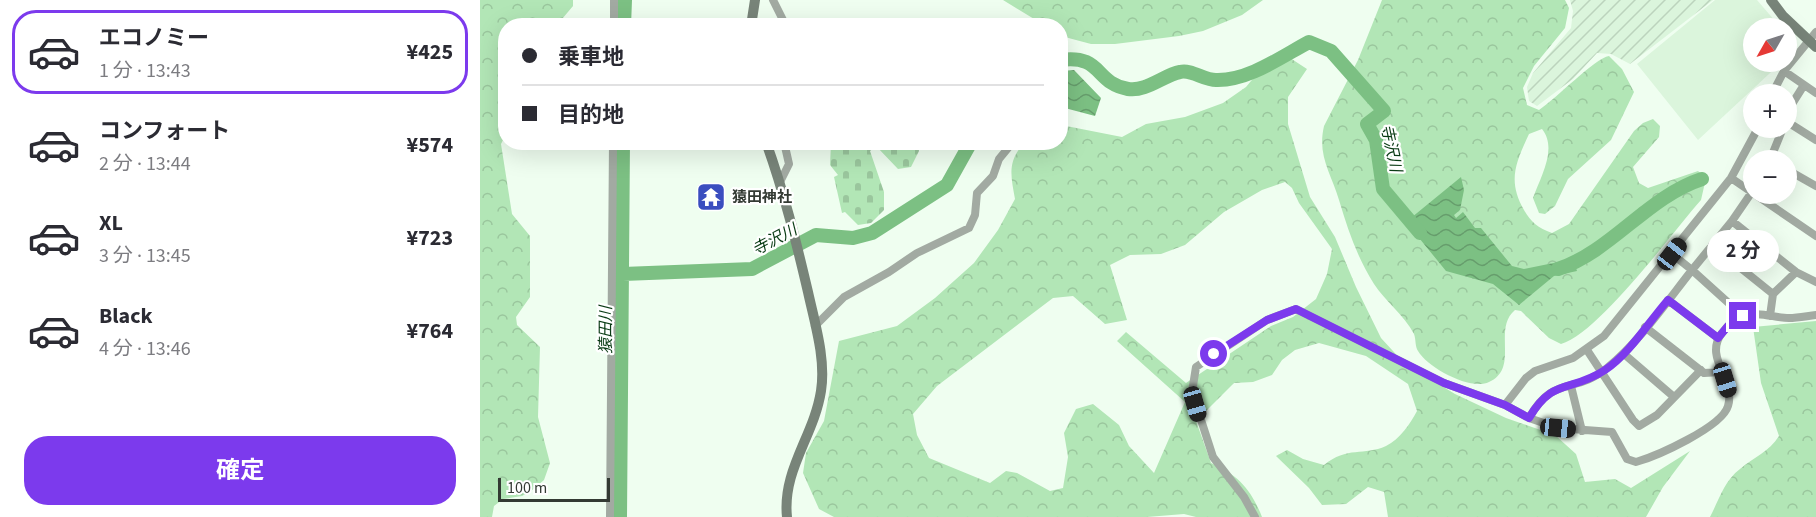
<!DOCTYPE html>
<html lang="ja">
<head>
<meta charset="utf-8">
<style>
	:root { --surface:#fff; --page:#f2f2f3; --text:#2b2b33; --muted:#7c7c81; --line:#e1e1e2; --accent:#7c3aed }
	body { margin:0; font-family:"Source Sans 3","Noto Sans JP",sans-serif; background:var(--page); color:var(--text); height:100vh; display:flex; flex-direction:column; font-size:22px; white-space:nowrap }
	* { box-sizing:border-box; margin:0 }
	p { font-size:20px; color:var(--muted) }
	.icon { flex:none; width:33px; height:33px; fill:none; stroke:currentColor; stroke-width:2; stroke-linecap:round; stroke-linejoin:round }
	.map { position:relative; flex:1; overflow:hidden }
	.panel { display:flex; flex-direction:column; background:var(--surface); width:480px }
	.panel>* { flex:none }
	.guide { position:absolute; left:18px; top:18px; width:570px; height:132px; border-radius:24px; box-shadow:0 6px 24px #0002; display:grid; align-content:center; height:132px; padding:0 24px; background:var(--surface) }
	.needle { width:39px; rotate:231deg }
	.tools { position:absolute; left:1263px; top:18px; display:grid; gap:12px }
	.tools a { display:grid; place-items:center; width:54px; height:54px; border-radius:50%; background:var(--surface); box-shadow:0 6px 24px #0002; font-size:30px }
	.scale { position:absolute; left:18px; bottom:15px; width:112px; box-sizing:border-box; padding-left:6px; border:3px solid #333a33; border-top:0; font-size:16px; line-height:21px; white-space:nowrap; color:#333a33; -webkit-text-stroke:4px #fff; paint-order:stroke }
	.end { position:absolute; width:27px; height:27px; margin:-14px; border:8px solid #7c3aed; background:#fff; box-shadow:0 0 0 3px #fff }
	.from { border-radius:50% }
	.bubble { position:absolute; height:42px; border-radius:21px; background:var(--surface); box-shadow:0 6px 24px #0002; font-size:20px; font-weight:700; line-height:42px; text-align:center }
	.car { position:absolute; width:18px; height:36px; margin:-18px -9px; border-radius:8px; box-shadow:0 0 4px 2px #0007; background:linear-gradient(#222 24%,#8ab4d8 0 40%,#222 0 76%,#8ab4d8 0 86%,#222 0) }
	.guide b { display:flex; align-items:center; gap:21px; height:57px; font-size:22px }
	.guide b+b { border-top:2px solid var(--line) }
	.guide i { width:15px; height:15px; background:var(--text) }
	ul { padding:10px 0 0; list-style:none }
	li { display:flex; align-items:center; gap:18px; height:84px; margin:0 12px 9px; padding:0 12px; border:3px solid transparent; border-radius:24px }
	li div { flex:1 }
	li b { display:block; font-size:22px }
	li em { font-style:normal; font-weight:700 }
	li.active { border-color:var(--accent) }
	li>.icon { width:54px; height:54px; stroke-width:1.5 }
	.action { display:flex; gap:12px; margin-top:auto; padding:12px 24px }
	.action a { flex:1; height:69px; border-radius:24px; background:var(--accent); color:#fff; font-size:24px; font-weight:700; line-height:69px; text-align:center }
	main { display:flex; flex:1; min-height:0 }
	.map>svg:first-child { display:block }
</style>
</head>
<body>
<main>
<section class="panel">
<ul>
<li class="active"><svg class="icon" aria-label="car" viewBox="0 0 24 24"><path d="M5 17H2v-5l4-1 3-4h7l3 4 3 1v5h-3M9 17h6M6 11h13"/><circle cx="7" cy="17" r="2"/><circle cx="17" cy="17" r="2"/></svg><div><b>エコノミー</b><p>1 分 · 13:43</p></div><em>¥425</em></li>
<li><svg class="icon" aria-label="car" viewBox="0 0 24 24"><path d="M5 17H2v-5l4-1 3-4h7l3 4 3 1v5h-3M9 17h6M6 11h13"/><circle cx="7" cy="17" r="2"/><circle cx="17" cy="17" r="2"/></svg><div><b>コンフォート</b><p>2 分 · 13:44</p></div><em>¥574</em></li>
<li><svg class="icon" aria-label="car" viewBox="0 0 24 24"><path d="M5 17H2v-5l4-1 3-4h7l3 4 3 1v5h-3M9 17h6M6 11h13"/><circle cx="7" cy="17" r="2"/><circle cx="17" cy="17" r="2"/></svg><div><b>XL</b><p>3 分 · 13:45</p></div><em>¥723</em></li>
<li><svg class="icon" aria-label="car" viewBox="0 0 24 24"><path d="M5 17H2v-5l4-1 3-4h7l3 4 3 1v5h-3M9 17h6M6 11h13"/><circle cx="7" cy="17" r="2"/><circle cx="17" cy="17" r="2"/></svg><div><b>Black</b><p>4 分 · 13:46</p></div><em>¥764</em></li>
</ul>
<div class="action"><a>確定</a></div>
</section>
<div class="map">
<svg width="1336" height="517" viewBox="0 0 1336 517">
	<defs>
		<pattern id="industrial-furrows" width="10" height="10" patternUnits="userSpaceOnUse" patternTransform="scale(1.5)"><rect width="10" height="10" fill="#dbf5dc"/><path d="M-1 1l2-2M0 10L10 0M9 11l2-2" fill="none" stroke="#bcd3bd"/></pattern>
		<pattern id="forest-crowns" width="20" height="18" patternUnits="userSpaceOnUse" patternTransform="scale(1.5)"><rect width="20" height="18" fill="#b2e6b6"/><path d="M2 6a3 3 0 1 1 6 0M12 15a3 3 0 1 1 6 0" fill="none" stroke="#9ac69d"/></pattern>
		<pattern id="cemetery-stones" width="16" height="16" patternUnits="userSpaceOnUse" patternTransform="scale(1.5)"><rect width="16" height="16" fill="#b2e6b6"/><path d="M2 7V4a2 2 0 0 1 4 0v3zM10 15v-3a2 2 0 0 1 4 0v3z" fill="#9ac69d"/></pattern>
		<pattern id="water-waves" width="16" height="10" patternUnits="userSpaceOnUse" patternTransform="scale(1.5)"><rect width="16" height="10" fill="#7cc083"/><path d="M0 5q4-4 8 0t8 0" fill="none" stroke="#669d6c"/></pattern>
	</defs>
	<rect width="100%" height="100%" fill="#effef0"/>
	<path fill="#dbf5dc" d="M1235 0H1277L1301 28H1274V62H1302L1218 140 1157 64Z"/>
	<path fill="url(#industrial-furrows)" d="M1090 0H1233L1150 64 1131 54 1117 53 1093 79 1057 106 1049 101 1047 87 1053 73 1091 28 1093 11Z"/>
	<path fill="url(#forest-crowns)" fill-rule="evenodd" d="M0 0H93V6L77 25 26 26V134L21 144 32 214 50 236V297L36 317 37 325 60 347 58 417 70 463 64 480 51 491 42 496 23 499 14 506 12 517H0Z
		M523 0H783L762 15 723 31 699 36 635 44H611L581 36 580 26 564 25Z
		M902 0H1085L1089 8 1085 28 1054 66 1043 88 1047 105 1059 110C1076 99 1115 58 1129 56L1142 69 1154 92 1131 140 1088 179 1075 206 1065 214 1059 213 1053 198C1060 178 1078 149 1062 129L1049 134C1036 162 1027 181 1044 210 1051 222 1058 228 1072 233L1089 224 1154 131 1163 123 1173 119 1180 126 1179 137 1153 167 1159 183 1168 188 1218 171 1226 178 1221 200C1191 234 1119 333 1081 344L1069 338 1041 311 1035 310C1012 329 1040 368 1009 382 991 391 948 368 938 351 935 347 936 339 934 334 924 315 905 301 894 284 877 257 868 230 859 200 851 173 837 156 844 126L878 60Z
		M804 54 827 69 808 97V124L830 197 855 237 876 287 901 338 924 363 975 394 1026 418 1075 435 1096 454 1105 482 1135 479 1151 488 1210 451 1183 487 1166 517H908L904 492 888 487 866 504 842 505 829 488 796 456 807 450 823 459 844 465C867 446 884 456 906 446 920 439 930 424 937 411L928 384 886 356 839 343 815 350 802 360 792 375 773 382 754 383 716 421 731 463C758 475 771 489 782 517H716L704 514 667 517H354L339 509 323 473 326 453 344 421 359 341 417 326 455 298 494 263 518 230 535 199C531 176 527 163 543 144L580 142 581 125 642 137 666 124 705 117 743 103 766 87 786 63ZM805 182 812 188 819 203 852 249 847 274 836 299 813 317 791 326 706 383 646 332 637 341 705 402 674 473 649 446 639 425 613 404 596 409 584 433 588 457 583 488 570 491 537 473 526 471 510 483 449 458 437 435 433 414 457 386 573 298 593 296 625 324 647 320 630 265 650 255 681 254 705 245 744 212 782 190Z
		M1336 321V517H1230C1239 500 1244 481 1260 469 1274 457 1289 452 1299 436L1281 383 1273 327Z"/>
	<path fill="url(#cemetery-stones)" d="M351 143H438L439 151 431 167 418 169 396 146 390 151 404 192V210L391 223 378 225 365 212 362 213 354 177 358 175 350 165Z"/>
	<path fill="url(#water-waves)" d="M594 70 621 98 615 116 581 107V71Z
		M981 177 984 190 980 210 974 215 976 218 983 212 995 228H1001L1032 266 1044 269 1093 259 1097 271 1074 276 1039 305 1013 284 966 271 926 222Z"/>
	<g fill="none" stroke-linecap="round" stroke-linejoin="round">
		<path stroke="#7cc083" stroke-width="14" d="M144 26 145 0
			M580 60C623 54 614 83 648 89 666 92 684 75 700 72 711 69 724 80 736 80 768 81 801 57 829 42L851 51 904 111 887 124 896 140 903 189 940 233
			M1078 269C1132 251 1167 197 1222 179
			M143 274 272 269 336 235 373 238 392 233 467 185 491 142
			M140 517 143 142"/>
		<path stroke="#a2aaa2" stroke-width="8" d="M134 0V26
			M293 0 306 26
			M1304 71 1336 93
			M1292 94 1304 71 1336 32
			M1306 120 1312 104 1324 85
			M1306 121 1336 140
			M1290 160 1303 128
			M1306 169 1336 186
			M1251 178 1336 236
			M300 182 309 164 304 142
			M1252 221 1316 272 1336 282
			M1232 245 1293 294 1316 272
			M1192 254 1212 270 1252 221 1274 189
			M1188 300 1238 338
			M1290 316 1293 294
			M335 326 364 297 409 272 437 253 489 228 495 215 497 193 513 176 519 159 533 142
			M1165 327 1224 373 1241 372
			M1107 350 1153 420 1159 426 1177 415 1221 370
			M1144 354 1194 397
			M1091 386 1102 431
			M1025 405 1046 378 1055 371 1093 358 1124 336 1251 178 1278 128
			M1049 418C1074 374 1094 395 1127 368 1160 341 1186 303 1212 270L1263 316
			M130 517 133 142
			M775 517 764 497 733 457 712 392 716 367 787 320 816 309 964 383 1025 405 1049 418 1078 428 1132 432 1147 459 1156 462C1177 456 1242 427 1248 406 1256 381 1223 357 1242 333 1247 326 1255 319 1263 316 1277 311 1295 318 1309 318 1318 318 1327 316 1336 315"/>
		<path stroke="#788479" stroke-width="10" d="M1291 0 1303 16 1336 47
			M271 26 275 0
			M286 142C304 192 316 241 328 292 335 324 346 359 341 391 334 436 302 470 307 517"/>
	</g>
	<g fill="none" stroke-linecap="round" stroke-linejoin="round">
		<path stroke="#7c3aed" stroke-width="8" d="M734 354 787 320 816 309 964 383 1025 405 1049 418C1073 377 1090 393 1125 370 1150 353 1168 323 1188 300L1238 338 1248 326 1263 316"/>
	</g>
	<defs>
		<g id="temple-square" transform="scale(1.5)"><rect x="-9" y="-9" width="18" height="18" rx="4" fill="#3a4dbf" stroke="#fff"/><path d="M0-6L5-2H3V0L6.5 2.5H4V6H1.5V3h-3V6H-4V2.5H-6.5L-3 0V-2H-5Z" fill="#fff"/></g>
	</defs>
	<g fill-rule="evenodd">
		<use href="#temple-square" x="231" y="197"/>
	</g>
	<g text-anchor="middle" stroke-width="4.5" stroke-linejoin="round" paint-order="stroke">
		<g font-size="15" font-weight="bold" fill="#333a33" stroke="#fff" text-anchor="start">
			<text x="252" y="202">猿田神社</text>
		</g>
		<g font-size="16" font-style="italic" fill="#093b14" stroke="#fff">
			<text transform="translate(912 148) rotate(78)" y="6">寺沢川</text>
			<text transform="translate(294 239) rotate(-28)" y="6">寺沢川</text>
			<text transform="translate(125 330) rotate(-90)" y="6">猿田川</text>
		</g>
	</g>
</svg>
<div class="tools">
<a><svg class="needle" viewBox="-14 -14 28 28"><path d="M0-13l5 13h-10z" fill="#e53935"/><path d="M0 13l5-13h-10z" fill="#7c7c81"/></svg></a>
<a>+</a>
<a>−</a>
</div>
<div class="scale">100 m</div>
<i class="end from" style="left:734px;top:354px"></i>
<i class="end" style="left:1263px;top:316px"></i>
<div class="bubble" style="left:1227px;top:230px;width:72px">2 分</div>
<i class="car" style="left:1192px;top:254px;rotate:38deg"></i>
<i class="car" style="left:1245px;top:380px;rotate:163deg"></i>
<i class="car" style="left:715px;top:404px;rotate:164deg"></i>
<i class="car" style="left:1078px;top:428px;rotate:96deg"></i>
<div class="guide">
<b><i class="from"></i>乗車地</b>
<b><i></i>目的地</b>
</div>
</div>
</main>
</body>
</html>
